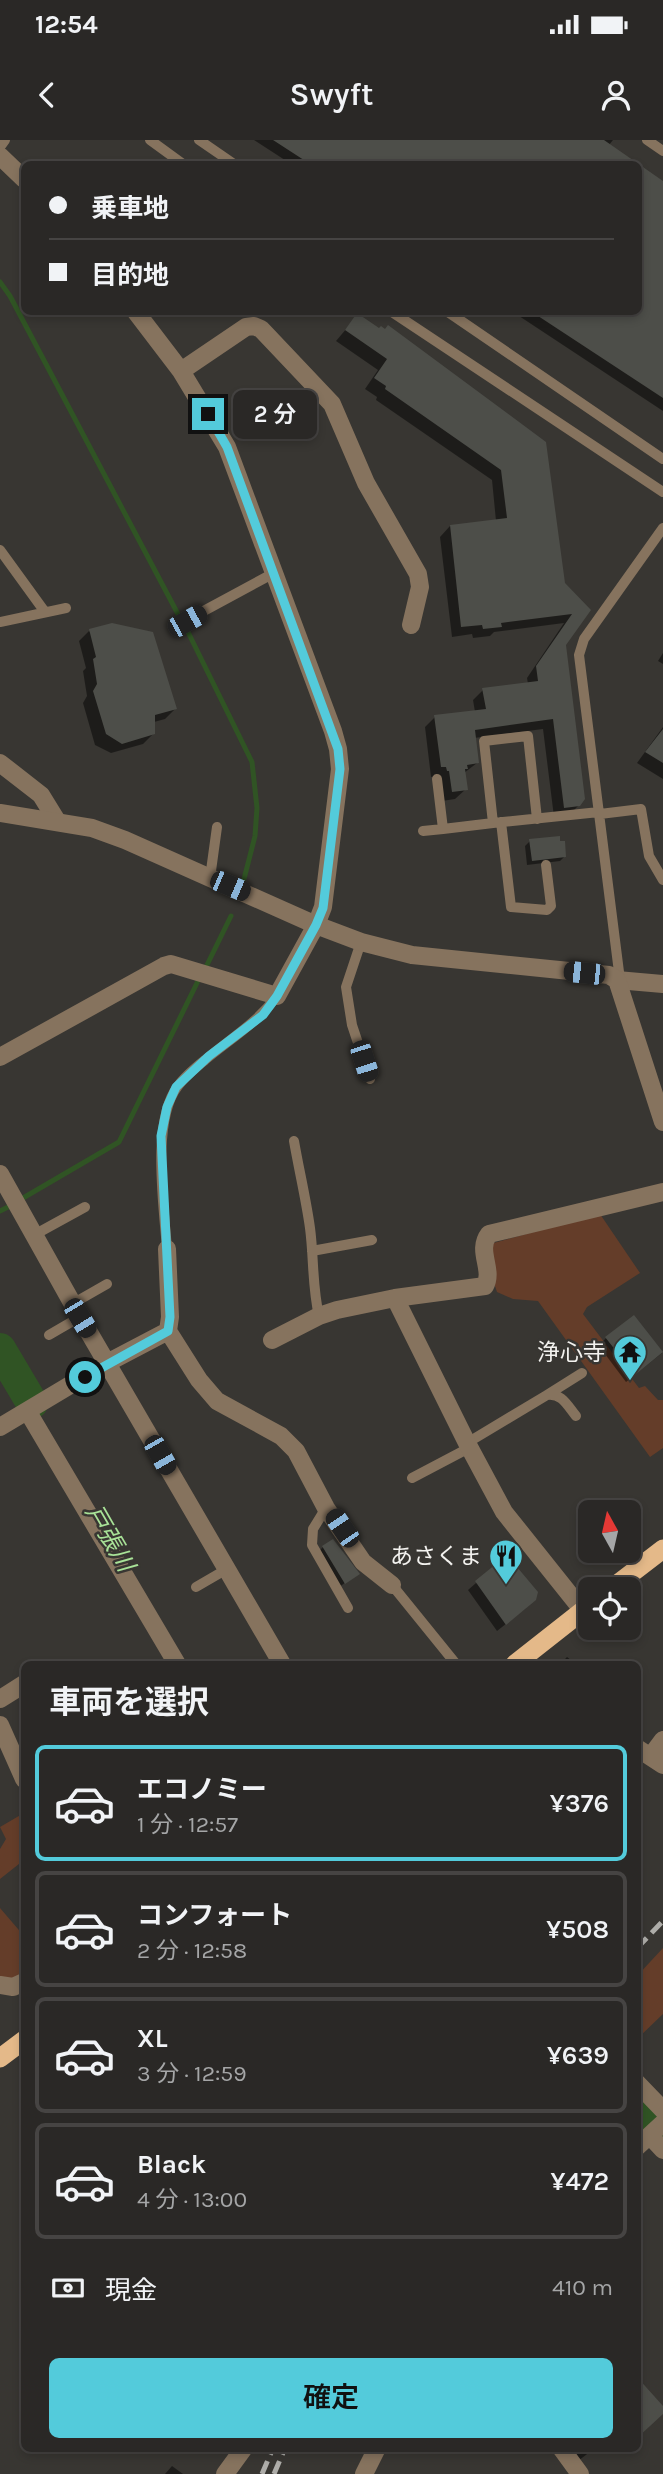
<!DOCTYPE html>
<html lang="ja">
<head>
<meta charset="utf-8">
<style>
	:root { --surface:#2a2826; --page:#32302e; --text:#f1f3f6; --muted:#a5a6a7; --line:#464443; --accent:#53cbdb }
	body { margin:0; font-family:Karla,"Noto Sans JP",sans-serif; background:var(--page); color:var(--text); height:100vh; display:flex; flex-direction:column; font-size:26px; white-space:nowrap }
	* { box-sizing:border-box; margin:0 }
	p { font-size:23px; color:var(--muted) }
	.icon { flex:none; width:38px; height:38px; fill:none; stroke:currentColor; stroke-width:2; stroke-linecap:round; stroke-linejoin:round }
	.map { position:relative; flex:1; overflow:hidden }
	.details { position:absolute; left:21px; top:1521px; width:620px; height:791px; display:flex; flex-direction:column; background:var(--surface); border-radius:10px; box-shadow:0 4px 10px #0003,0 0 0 2px var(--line) }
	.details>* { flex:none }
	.top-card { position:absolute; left:21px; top:21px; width:621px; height:154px; border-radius:10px; box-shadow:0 4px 10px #0003,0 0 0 2px var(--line); display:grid; align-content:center; height:154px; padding:0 28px; background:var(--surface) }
	.needle { width:46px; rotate:352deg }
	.controls { position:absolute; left:578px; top:1360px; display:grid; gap:14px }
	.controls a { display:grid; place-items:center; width:63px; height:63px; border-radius:10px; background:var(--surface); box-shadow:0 4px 10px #0003,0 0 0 2px var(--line); font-size:35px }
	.end { position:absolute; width:32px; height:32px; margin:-16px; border:9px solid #53cbdb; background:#111; box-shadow:0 0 0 4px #111 }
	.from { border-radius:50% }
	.bubble { position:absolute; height:49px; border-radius:10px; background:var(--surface); box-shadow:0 4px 10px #0003,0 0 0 2px var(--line); font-size:23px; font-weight:600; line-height:49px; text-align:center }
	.car { position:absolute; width:21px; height:42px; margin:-21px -10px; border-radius:9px; box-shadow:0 0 5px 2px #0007; background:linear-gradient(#222 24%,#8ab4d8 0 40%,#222 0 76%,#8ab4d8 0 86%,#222 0) }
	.top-card b { display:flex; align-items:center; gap:24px; height:66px; font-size:26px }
	.top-card b+b { border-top:2px solid var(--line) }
	.top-card i { width:18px; height:18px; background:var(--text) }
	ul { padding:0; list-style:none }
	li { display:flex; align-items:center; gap:21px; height:116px; margin:0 14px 10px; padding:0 14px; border:4px solid var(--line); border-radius:10px }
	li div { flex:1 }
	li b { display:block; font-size:26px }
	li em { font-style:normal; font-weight:600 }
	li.current { border-color:var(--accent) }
	li>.icon { width:63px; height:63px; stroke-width:1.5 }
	h2 { padding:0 28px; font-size:32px; line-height:84px }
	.pay { display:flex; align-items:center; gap:18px; height:77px; padding:0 28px; font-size:26px }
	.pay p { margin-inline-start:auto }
	.primary-button { display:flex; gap:14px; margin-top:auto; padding:14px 28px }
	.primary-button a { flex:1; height:80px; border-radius:10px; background:var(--accent); color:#111; font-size:28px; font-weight:600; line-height:80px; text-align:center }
	.status { display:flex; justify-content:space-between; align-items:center; height:49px; padding:0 35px; background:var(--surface); direction:ltr }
	.status svg { height:19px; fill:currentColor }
	header { display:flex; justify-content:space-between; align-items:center; height:91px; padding:0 28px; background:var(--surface); font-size:32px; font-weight:600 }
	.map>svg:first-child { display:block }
</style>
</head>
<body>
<div class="status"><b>12:54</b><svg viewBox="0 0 49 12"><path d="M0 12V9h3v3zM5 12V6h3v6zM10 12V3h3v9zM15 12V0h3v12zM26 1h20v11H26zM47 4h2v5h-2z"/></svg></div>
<header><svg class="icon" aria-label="back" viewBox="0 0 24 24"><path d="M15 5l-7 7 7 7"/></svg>Swyft<svg class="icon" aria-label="person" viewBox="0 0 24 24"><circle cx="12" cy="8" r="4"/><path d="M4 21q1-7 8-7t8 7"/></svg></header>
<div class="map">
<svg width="663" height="2334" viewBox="0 0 663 2334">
	<rect width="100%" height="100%" fill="#383632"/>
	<path fill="#643d29" d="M600 1074 640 1133 587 1167 583 1174 639 1248 645 1246 658 1260H663V1308L650 1317 538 1161 513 1159 497 1152 485 1116 490 1104Z
		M24 1673V1720L0 1739V1709L6 1699 0 1687Z
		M0 1768 24 1796V1834L8 1840 0 1837Z
		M663 1808V1874L637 1899V1836Z"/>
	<path fill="#0007" d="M254 0H613L609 5 636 24H291Z
		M639 26 663 43V271L513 172H639Z
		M358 175 545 303 563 444 589 470 565 504 579 665 568 676 554 677 543 589 474 598 477 623 464 633 466 649 455 659 442 661 436 636 431 637 425 587 435 577 475 572 473 560 483 550 528 544 527 538 564 483 494 492 490 496 473 498 472 494 452 497 440 397 450 386 496 381 492 340 376 260 377 257 365 249 378 230 336 201Z
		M89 491 175 569 165 579 154 582V593L143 604 111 613 95 605 83 563 87 556 83 531 86 528 79 501Z
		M663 513V524L658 521Z
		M663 587V639L637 623Z
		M530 701 565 716 560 721 527 725 525 706Z
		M606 1198 662 1213 626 1242 599 1206Z
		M323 1407 358 1434 339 1447 318 1412Z
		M476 1443 526 1468 497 1491 468 1450Z
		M567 1517 576 1524H560Z
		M568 2308H595L578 2321Z
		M172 2326 183 2334H165Z"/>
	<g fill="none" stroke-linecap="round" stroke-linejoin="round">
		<path stroke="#305424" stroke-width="5" d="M0 142 10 156 179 476
			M185 486 252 622 257 668 255 696 244 739
			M205 829 231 776
			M23 1058 119 1002 198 841
			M0 1071 12 1065"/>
		<path stroke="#305424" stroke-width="32" d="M0 1209 32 1263
			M637 1973 652 1988"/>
	</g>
	<path fill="#4d4e49" d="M273 0H604L663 41V258L532 172H639V24H310Z
		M357 173 379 188 381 186 385 189 388 185 546 302 565 443 591 470 566 505 585 659 580 666 564 668 553 579 475 590 479 623 467 625 468 629H465L468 650 452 652 449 631H447L446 627H441L434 575 486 569 482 548 538 541 536 526 572 474 501 483 502 487 483 489 482 485 461 487 450 385 507 378 501 330 385 249 386 246 374 238 387 219 345 190Z
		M112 483 153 492 177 569 155 575V594L122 604 106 594 93 551 97 544 93 519 96 517 89 489Z
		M663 589V623L645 612Z
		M560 696V701H565L566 717 532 721 529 699Z
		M634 1175 663 1212 635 1235 605 1197Z
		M333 1399 360 1434 345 1444 322 1406Z
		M507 1415 538 1452 536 1460 506 1485 475 1441Z
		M637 2237 663 2266V2274L637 2298Z"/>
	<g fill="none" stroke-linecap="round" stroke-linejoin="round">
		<path stroke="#86735e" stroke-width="10" d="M150 0 183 24
			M199 0 234 24
			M647 0 663 11
			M0 7 5 0
			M392 172 663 352
			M448 172 663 319
			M0 410 45 472
			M187 480 274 433
			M0 482 66 468
			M437 639 443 689 493 683
			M600 674 641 669 649 716 663 740
			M537 679 528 596 484 601 493 683 599 672
			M501 682 511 767 547 770 551 766 546 725
			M423 691 443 689
			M210 738 217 687
			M361 802 346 847 352 885 370 939
			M620 840 579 515 584 499 663 388
			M294 1001C299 1030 306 1059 310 1088 314 1118 312 1146 319 1176
			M34 1095 85 1067
			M167 1109C164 1067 151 980 178 946 185 936 195 928 205 920 230 899 257 883 277 856
			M312 1111 372 1100
			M72 1164 107 1144
			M49 1195 80 1177
			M547 1255 582 1233
			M467 1303 547 1255C562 1253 567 1265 576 1276
			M412 1338 469 1308
			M326 1368 313 1389 312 1405 348 1468
			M392 1445 456 1524
			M196 1447 227 1429"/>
		<path stroke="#86735e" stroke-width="18" d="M0 16 24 39
			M181 231 246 187 254 186 261 189 332 264 366 343 418 434 420 447 411 485
			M0 623 41 655 57 681
			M617 840 663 844
			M0 917 164 826 171 824 277 856 316 785 323 767 340 629 338 609 333 591 227 307 181 231 136 172
			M0 1034 80 1177 282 1524
			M167 1109 170 1177 168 1191
			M395 1158 485 1146C494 1129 476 1111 489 1094L663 1052
			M272 1200 319 1176 337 1170 395 1158 467 1303 504 1372 583 1471
			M28 1272 177 1524
			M0 1287 107 1223 168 1191 199 1240 217 1261 281 1296 296 1311 326 1368 363 1422 392 1445
			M0 1559 24 1544
			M0 1585 24 1639
			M637 1608 663 1625
			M651 1616 663 1600
			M0 1845 13 1847 24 1842
			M637 1943 663 1970
			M650 1996 663 2010
			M637 2007 663 1983
			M561 2308 580 2334
			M364 2334 377 2308"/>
		<path stroke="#86735e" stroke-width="18" d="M0 673 92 688 125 700 316 785 361 802 412 815 609 835 617 840 663 982
			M225 2334 244 2308"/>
		<path stroke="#e4b989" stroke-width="19" d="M611 1449 663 1409
			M515 1524 590 1465
			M0 1918 24 1900"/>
		<path stroke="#aeada9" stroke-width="5" stroke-dasharray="14 7" stroke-linecap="butt" d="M637 1808 663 1781
			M262 2334 273 2308
			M274 2334 285 2308"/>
	</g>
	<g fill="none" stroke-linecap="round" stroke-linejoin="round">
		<path stroke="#53cbdb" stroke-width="9" d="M85 1237 168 1191 170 1177 161 996 167 967 176 947 209 916 263 875 277 856 316 785 323 768 340 629 338 609 227 307 208 274"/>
	</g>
	<defs>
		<g id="temple-pin" transform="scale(1.75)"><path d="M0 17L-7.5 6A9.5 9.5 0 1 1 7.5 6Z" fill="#53cbdb" stroke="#383632"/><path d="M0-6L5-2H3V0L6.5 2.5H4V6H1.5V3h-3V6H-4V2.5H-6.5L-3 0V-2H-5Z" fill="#111"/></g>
		<g id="restaurant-pin" transform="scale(1.75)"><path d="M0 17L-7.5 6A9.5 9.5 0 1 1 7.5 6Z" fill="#53cbdb" stroke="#383632"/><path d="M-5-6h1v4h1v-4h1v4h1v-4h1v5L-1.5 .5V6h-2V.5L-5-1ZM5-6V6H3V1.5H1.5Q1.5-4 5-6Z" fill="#111"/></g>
	</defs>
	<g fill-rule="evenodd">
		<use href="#temple-pin" x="630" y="1212"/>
		<use href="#restaurant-pin" x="506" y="1416"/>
	</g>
	<g text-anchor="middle" stroke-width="5" stroke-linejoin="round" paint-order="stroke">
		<g font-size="23" fill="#f3f2ef" stroke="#383632" text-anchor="end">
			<text x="606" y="1220">浄心寺</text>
			<text x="482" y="1424">あさくま</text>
		</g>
		<g font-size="24" font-style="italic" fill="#a9e398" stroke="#383632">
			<text transform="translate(110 1398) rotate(60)" y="8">戸張川</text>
		</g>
	</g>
</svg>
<div class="controls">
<a><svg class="needle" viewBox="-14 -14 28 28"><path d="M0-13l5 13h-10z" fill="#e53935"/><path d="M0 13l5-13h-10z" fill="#a5a6a7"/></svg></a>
<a><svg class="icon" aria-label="locate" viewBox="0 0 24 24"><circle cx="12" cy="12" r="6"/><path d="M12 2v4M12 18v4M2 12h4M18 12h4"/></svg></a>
</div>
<i class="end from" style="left:85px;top:1237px"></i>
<i class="end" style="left:208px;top:274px"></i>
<div class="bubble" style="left:233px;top:250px;width:84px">2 分</div>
<i class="car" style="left:187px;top:481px;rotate:61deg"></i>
<i class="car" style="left:230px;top:746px;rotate:113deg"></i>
<i class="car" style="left:584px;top:833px;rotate:276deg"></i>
<i class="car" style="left:364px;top:921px;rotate:162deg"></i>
<i class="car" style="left:80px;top:1178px;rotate:149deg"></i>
<i class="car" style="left:160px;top:1315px;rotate:150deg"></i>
<i class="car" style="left:342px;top:1388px;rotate:326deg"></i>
<div class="top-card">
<b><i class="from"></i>乗車地</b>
<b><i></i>目的地</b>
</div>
<section class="details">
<h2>車両を選択</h2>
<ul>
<li class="current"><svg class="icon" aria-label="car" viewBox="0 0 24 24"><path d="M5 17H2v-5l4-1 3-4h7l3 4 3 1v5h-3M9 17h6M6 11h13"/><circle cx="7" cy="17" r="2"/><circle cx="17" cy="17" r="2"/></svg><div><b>エコノミー</b><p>1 分 · 12:57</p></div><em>¥376</em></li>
<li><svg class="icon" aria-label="car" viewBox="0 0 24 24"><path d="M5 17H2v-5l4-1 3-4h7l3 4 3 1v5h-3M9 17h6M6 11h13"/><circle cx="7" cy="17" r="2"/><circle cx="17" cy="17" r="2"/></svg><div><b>コンフォート</b><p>2 分 · 12:58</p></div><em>¥508</em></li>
<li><svg class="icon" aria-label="car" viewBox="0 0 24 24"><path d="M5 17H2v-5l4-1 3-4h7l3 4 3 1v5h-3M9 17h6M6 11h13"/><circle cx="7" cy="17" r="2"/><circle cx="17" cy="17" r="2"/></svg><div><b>XL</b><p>3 分 · 12:59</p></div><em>¥639</em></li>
<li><svg class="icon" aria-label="car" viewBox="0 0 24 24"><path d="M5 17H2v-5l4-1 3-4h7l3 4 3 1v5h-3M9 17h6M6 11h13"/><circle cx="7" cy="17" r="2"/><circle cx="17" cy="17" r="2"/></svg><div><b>Black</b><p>4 分 · 13:00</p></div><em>¥472</em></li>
</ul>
<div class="pay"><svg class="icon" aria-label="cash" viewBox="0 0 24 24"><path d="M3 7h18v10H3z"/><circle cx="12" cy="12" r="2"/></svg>現金<p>410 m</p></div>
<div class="primary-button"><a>確定</a></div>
</section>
</div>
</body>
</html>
